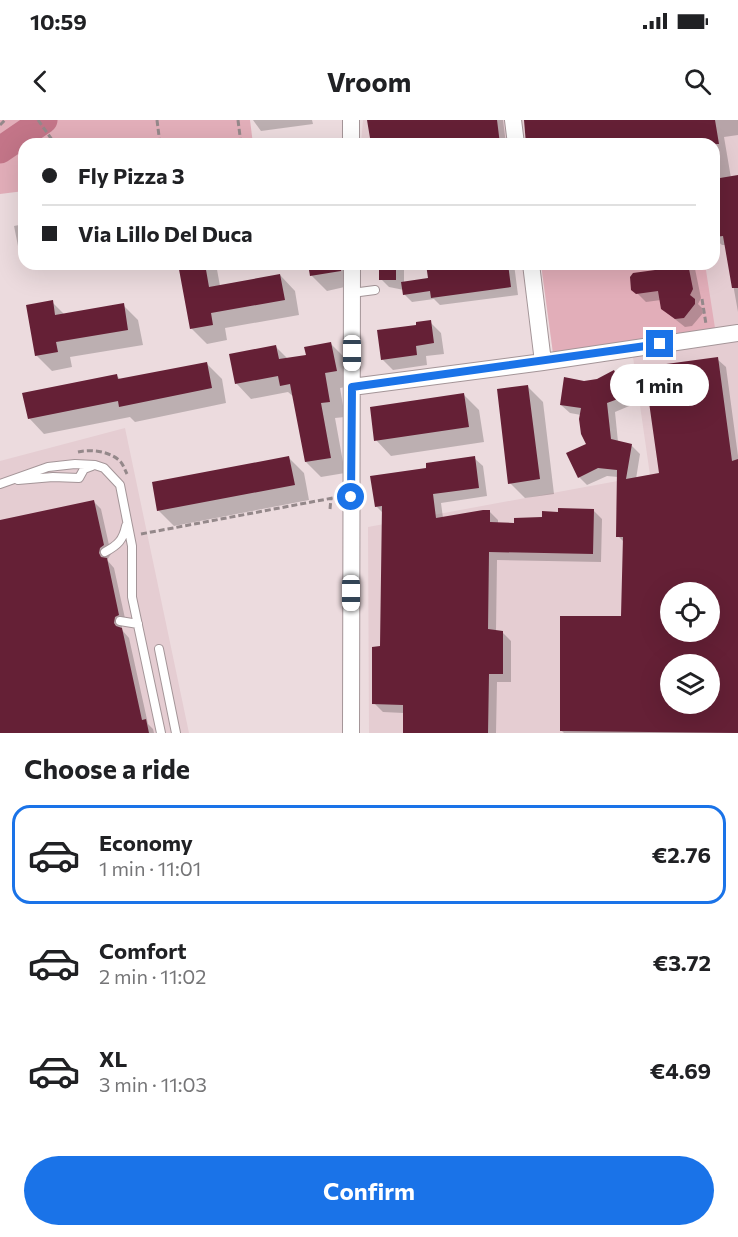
<!DOCTYPE html>
<html lang="en">
<head>
<meta charset="utf-8">
<style>
	:root { --surface:#fff; --page:#f6f6f6; --text:#202124; --muted:#757577; --line:#e0e0e0; --accent:#1a73e8 }
	body { margin:0; font-family:Commissioner,sans-serif; background:var(--page); color:var(--text); height:100vh; display:flex; flex-direction:column; font-size:22px; white-space:nowrap }
	* { box-sizing:border-box; margin:0 }
	p { font-size:20px; color:var(--muted) }
	.icon { flex:none; width:33px; height:33px; fill:none; stroke:currentColor; stroke-width:2; stroke-linecap:round; stroke-linejoin:round }
	.map { position:relative; height:613px; overflow:hidden }
	.side { display:flex; flex-direction:column; background:var(--surface); flex:1 }
	.side>* { flex:none }
	.banner { position:absolute; left:18px; top:18px; width:702px; height:132px; border-radius:18px; box-shadow:0 6px 24px #0002; display:grid; align-content:center; height:132px; padding:0 24px; background:var(--surface) }
	.tools { position:absolute; left:660px; top:462px; display:grid; gap:12px }
	.tools a { display:grid; place-items:center; width:60px; height:60px; border-radius:50%; background:var(--surface); box-shadow:0 6px 24px #0002; font-size:30px }
	.end { position:absolute; width:27px; height:27px; margin:-14px; border:8px solid #1a73e8; background:#fff; box-shadow:0 0 0 3px #fff }
	.from { border-radius:50% }
	.bubble { position:absolute; height:42px; border-radius:21px; background:var(--surface); box-shadow:0 6px 24px #0002; font-size:20px; font-weight:700; line-height:42px; text-align:center }
	.car { position:absolute; width:18px; height:36px; margin:-18px -9px; border-radius:8px; box-shadow:0 0 4px 2px #0007; background:linear-gradient(#fff 24%,#345 0 40%,#fff 0 76%,#345 0 86%,#fff 0) }
	.banner b { display:flex; align-items:center; gap:21px; height:57px; font-size:22px }
	.banner b+b { border-top:2px solid var(--line) }
	.banner i { width:15px; height:15px; background:var(--text) }
	ul { padding:0; list-style:none }
	li { display:flex; align-items:center; gap:18px; height:99px; margin:0 12px 9px; padding:0 12px; border:3px solid transparent; border-radius:18px }
	li div { flex:1 }
	li b { display:block; font-size:22px }
	li em { font-style:normal; font-weight:700 }
	li.current { border-color:var(--accent) }
	li>.icon { width:54px; height:54px; stroke-width:1.5 }
	h2 { padding:0 24px; font-size:27px; line-height:72px }
	.button { display:flex; gap:12px; margin-top:auto; padding:12px 24px }
	.button a { flex:1; height:69px; border-radius:36px; background:var(--accent); color:#fff; font-size:24px; font-weight:700; line-height:69px; text-align:center }
	.status { display:flex; justify-content:space-between; align-items:center; height:42px; padding:0 30px; background:var(--surface); direction:ltr }
	.status svg { height:16px; fill:currentColor }
	header { display:flex; justify-content:space-between; align-items:center; height:78px; padding:0 24px; background:var(--surface); font-size:27px; font-weight:700 }
	.map>svg:first-child { display:block }
</style>
</head>
<body>
<div class="status"><b>10:59</b><svg viewBox="0 0 49 12"><path d="M0 12V9h3v3zM5 12V6h3v6zM10 12V3h3v9zM15 12V0h3v12zM26 1h20v11H26zM47 4h2v5h-2z"/></svg></div>
<header><svg class="icon" aria-label="back" viewBox="0 0 24 24"><path d="M15 5l-7 7 7 7"/></svg>Vroom<svg class="icon" aria-label="search" viewBox="0 0 24 24"><circle cx="10" cy="10" r="6"/><path d="M15 15l6 6"/></svg></header>
<div class="map">
<svg width="738" height="613" viewBox="0 0 738 613">
	<rect width="100%" height="100%" fill="#ecdbde"/>
	<path fill="#e5cdd2" fill-rule="evenodd" d="M363 0H738V613H369L368 407 650 355 633 237 715 209 553 233 541 144H714V24H361ZM670 472H710V512H670ZM670 544H710V584H670Z
		M125 308 189 613H0V341Z"/>
	<path fill="#e2aeb9" d="M0 0H250L253 24H24V71L0 74Z
		M541 144H705L715 208 553 233Z"/>
	<path fill="#0003" fill-rule="evenodd" d="M253 0H312L313 4 261 11Z
		M369 0H503L506 24H372Z
		M525 0H738V15L724 17 731 58 738 57V192L726 125H722L714 118V24H528Z
		M24 104V136L19 131 14 106Z
		M32 144H47L34 146Z
		M180 144H216L220 166 280 155 295 171 299 195 225 208 227 220 207 224 191 208Z
		M309 144H345L349 166 327 171 312 156Z
		M388 144H404V163L430 159 428 144H514L518 175 440 185 434 179 412 182 404 174V170L389 167 381 159 388 148Z
		M656 144H694L701 178 698 184 702 188 703 193 692 206 685 207 671 196 662 188 661 180 646 182 633 169 657 151Z
		M52 182 65 195 123 185 138 200 143 225 70 237 72 247 52 251 36 235Z
		M430 202 441 213 444 234 426 236 427 245 393 250 382 239 417 206Z
		M331 224 346 239 351 266 340 268 345 297 335 298 345 353 321 357 306 342 295 278 288 272 251 279 236 263 276 227 288 239 307 236Z
		M717 239 726 247 738 336V613H564L561 610 623 498 624 422 618 416V357L607 356 587 365 579 357 588 325 581 295 570 293 561 285 584 262 598 260 614 252 622 260 634 284 615 292 618 322 631 325 640 334 636 359 660 355ZM670 472H710V512H670ZM670 544H710V584H670Z
		M206 243 222 259 226 283 135 302 130 297 44 314 29 298 116 255 121 260Z
		M527 266 543 282 554 374 525 378 510 363Z
		M464 275 479 290 484 322 391 336 376 320Z
		M289 338 304 353 309 380 174 406 158 390Z
		M474 338 483 346 487 376 441 383 443 398 489 391 498 400V404H516L560 393 593 390 602 399 601 442 497 440 496 511 502 512 511 521V562H497L496 613H405L404 593 383 592 374 583 382 528 383 393 376 386 428 349Z
		M93 381 101 389 111 434 107 440 114 448 126 503 122 506V510L129 518 148 604 153 609 154 613H0V402Z"/>
	<g fill="none" stroke-linecap="round" stroke-linejoin="round">
		<path stroke="#c37588" stroke-width="27" d="M0 30 44 0"/>
	</g>
	<path fill="#652036" fill-rule="evenodd" d="M367 0H497L500 24H371Z
		M524 0H715L719 24H526Z
		M738 55V168H732L723 116 714 117V59Z
		M178 144H205L209 167 280 154 285 180 211 193 213 205 190 209Z
		M308 144H342L341 151 310 156Z
		M426 144H508L511 167 431 178 430 171 403 175 401 162 428 158Z
		M655 144H688L693 169 690 175 695 179V184L684 198 675 199 661 189 658 171 636 174 631 170 630 157 633 153 655 150Z
		M379 146H396V160H379Z
		M53 180 55 195 124 183 128 210 56 222 58 232 35 236 26 185Z
		M431 200 434 223 416 226 417 235 381 240 377 210 416 205V202Z
		M331 222 337 251 325 253 330 282 321 283 331 338 305 342 290 264 280 266 278 256 235 264 229 234 276 225 279 239 306 235 304 227Z
		M718 237 732 341 738 339V613L560 611V496H621L623 417H616L617 350 598 348 578 358 566 333 586 324 581 314 579 299 581 288 560 285 564 257 584 261 597 259 614 250 626 276 607 283 611 319 632 324 626 359 659 353 644 247ZM670 472H710V512H670ZM670 544H710V584H670Z
		M207 242 212 268 119 287 118 281 28 299 22 273 117 254 118 259Z
		M528 265 540 359 508 364 497 269Z
		M464 273 469 307 374 321 370 287Z
		M289 336 295 365 157 391 152 362Z
		M475 336 479 368 433 374 436 398 483 390H490V402L514 403V398L542 397V391L558 392V388L594 389 593 434 489 432 488 509 503 511V554H489L488 613H403V585L372 584V527L380 526 382 386 375 387 370 356 426 348V343Z
		M94 380 104 425 100 428 99 433 101 437 107 438 119 495 115 497 114 503 116 506 122 508 142 600 146 599 149 613H0V400Z"/>
	<g fill="none" stroke-linecap="round" stroke-linejoin="round">
		<g stroke="#a49598" stroke-width="10">
			<path id="lane" d="M352 173 375 170
				M18 360 53 357 79 358 84 349 92 346
				M0 364 48 347 75 344 95 345 104 348 120 365 132 426V477L161 613
				M105 432C118 425 123 420 126 406
				M120 501 138 504
				M159 529 176 613"/>
		</g>
		<g stroke="#a49598" stroke-width="18">
			<path id="street" d="M351 0V24
				M513 0 516 24
				M531 144 543 242
				M352 267 543 242 738 213
				M351 613 352 144"/>
		</g>
		<path stroke="#94888a" stroke-width="3" stroke-dasharray="6 3" stroke-linecap="butt" d="M38 0 55 24
			M157 0 160 24
			M238 0 241 24
			M0 5 5 0
			M702 179 706 204
			M78 332C91 329 109 331 120 341 123 344 125 350 127 354
			M330 389 331 378
			M141 414 338 377"/>
		<use href="#lane" stroke="#fff" stroke-width="8"/>
		<use href="#street" stroke="#fff" stroke-width="16"/>
	</g>
	<g fill="none" stroke-linecap="round" stroke-linejoin="round">
		<path stroke="#1a73e8" stroke-width="8" d="M351 377 352 267 660 224"/>
	</g>
</svg>
<div class="tools">
<a><svg class="icon" aria-label="locate" viewBox="0 0 24 24"><circle cx="12" cy="12" r="6"/><path d="M12 2v4M12 18v4M2 12h4M18 12h4"/></svg></a>
<a><svg class="icon" aria-label="layers" viewBox="0 0 24 24"><path d="M12 4l9 5-9 5-9-5zM3 14l9 5 9-5"/></svg></a>
</div>
<i class="end from" style="left:351px;top:377px"></i>
<i class="end" style="left:660px;top:224px"></i>
<div class="bubble" style="left:610px;top:244px;width:99px">1 min</div>
<i class="car" style="left:352px;top:233px;rotate:180deg"></i>
<i class="car" style="left:351px;top:473px;rotate:180deg"></i>
<div class="banner">
<b><i class="from"></i>Fly Pizza 3</b>
<b><i></i>Via Lillo Del Duca</b>
</div>
</div>
<section class="side">
<h2>Choose a ride</h2>
<ul>
<li class="current"><svg class="icon" aria-label="car" viewBox="0 0 24 24"><path d="M5 17H2v-5l4-1 3-4h7l3 4 3 1v5h-3M9 17h6M6 11h13"/><circle cx="7" cy="17" r="2"/><circle cx="17" cy="17" r="2"/></svg><div><b>Economy</b><p>1 min · 11:01</p></div><em>€2.76</em></li>
<li><svg class="icon" aria-label="car" viewBox="0 0 24 24"><path d="M5 17H2v-5l4-1 3-4h7l3 4 3 1v5h-3M9 17h6M6 11h13"/><circle cx="7" cy="17" r="2"/><circle cx="17" cy="17" r="2"/></svg><div><b>Comfort</b><p>2 min · 11:02</p></div><em>€3.72</em></li>
<li><svg class="icon" aria-label="car" viewBox="0 0 24 24"><path d="M5 17H2v-5l4-1 3-4h7l3 4 3 1v5h-3M9 17h6M6 11h13"/><circle cx="7" cy="17" r="2"/><circle cx="17" cy="17" r="2"/></svg><div><b>XL</b><p>3 min · 11:03</p></div><em>€4.69</em></li>
</ul>
<div class="button"><a>Confirm</a></div>
</section>
</body>
</html>
